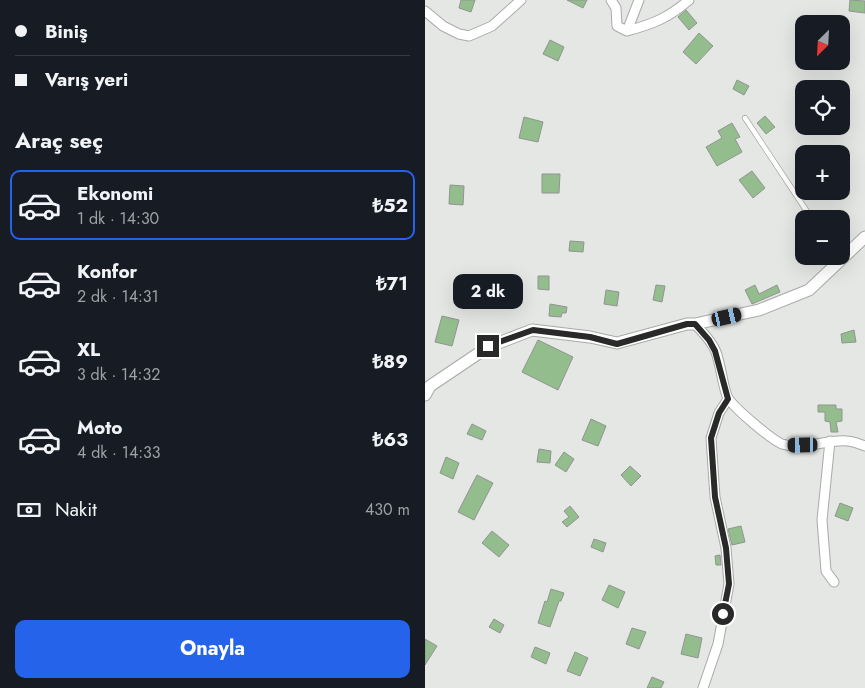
<!DOCTYPE html>
<html lang="tr">
<head>
<meta charset="utf-8">
<style>
	:root { --surface:#171b24; --page:#242831; --text:#f1f3f6; --muted:#9ea1a6; --line:#363941; --accent:#2563eb }
	body { margin:0; font-family:Jost,sans-serif; background:var(--page); color:var(--text); height:100vh; display:flex; flex-direction:column; font-size:19px; white-space:nowrap }
	* { box-sizing:border-box; margin:0 }
	p { font-size:16px; color:var(--muted) }
	.icon { flex:none; width:28px; height:28px; fill:none; stroke:currentColor; stroke-width:2; stroke-linecap:round; stroke-linejoin:round }
	.map { position:relative; flex:1; overflow:hidden }
	.drawer { display:flex; flex-direction:column; background:var(--surface); width:425px }
	.drawer>* { flex:none }
	.hud { display:grid; align-content:center; height:110px; padding:0 15px; background:var(--surface) }
	.needle { width:32px; rotate:204deg }
	.controls { position:absolute; left:370px; top:15px; display:grid; gap:10px }
	.controls a { display:grid; place-items:center; width:55px; height:55px; border-radius:10px; background:var(--surface); box-shadow:0 5px 20px #0002; font-size:25px }
	.end { position:absolute; width:22px; height:22px; margin:-11px; border:6px solid #282928; background:#fff; box-shadow:0 0 0 2px #fff }
	.from { border-radius:50% }
	.bubble { position:absolute; height:35px; border-radius:10px; background:var(--surface); box-shadow:0 5px 20px #0002; font-size:16px; font-weight:700; line-height:35px; text-align:center }
	.car { position:absolute; width:15px; height:30px; margin:-15px -8px; border-radius:6px; box-shadow:0 0 4px 1px #0007; background:linear-gradient(#222 24%,#8ab4d8 0 40%,#222 0 76%,#8ab4d8 0 86%,#222 0) }
	.hud b { display:flex; align-items:center; gap:18px; height:48px; font-size:19px }
	.hud b+b { border-top:1px solid var(--line) }
	.hud i { width:12px; height:12px; background:var(--text) }
	ul { padding:0; list-style:none }
	li { display:flex; align-items:center; gap:15px; height:70px; margin:0 10px 8px; padding:0 5px; border:2px solid transparent; border-radius:10px }
	li div { flex:1 }
	li b { display:block; font-size:19px }
	li em { font-style:normal; font-weight:700 }
	li.active { border-color:var(--accent) }
	li>.icon { width:45px; height:45px; stroke-width:1.5 }
	h2 { padding:0 15px; font-size:22px; line-height:60px }
	.pay { display:flex; align-items:center; gap:12px; height:55px; padding:0 15px; font-size:19px }
	.pay p { margin-inline-start:auto }
	.primary-button { display:flex; gap:10px; margin-top:auto; padding:10px 15px }
	.primary-button a { flex:1; height:58px; border-radius:10px; background:var(--accent); color:#fff; font-size:20px; font-weight:700; line-height:58px; text-align:center }
	main { display:flex; flex:1; min-height:0 }
	.map>svg:first-child { display:block }
</style>
</head>
<body>
<main>
<section class="drawer">
<div class="hud">
<b><i class="from"></i>Biniş</b>
<b><i></i>Varış yeri</b>
</div>
<h2>Araç seç</h2>
<ul>
<li class="active"><svg class="icon" aria-label="car" viewBox="0 0 24 24"><path d="M5 17H2v-5l4-1 3-4h7l3 4 3 1v5h-3M9 17h6M6 11h13"/><circle cx="7" cy="17" r="2"/><circle cx="17" cy="17" r="2"/></svg><div><b>Ekonomi</b><p>1 dk · 14:30</p></div><em>₺52</em></li>
<li><svg class="icon" aria-label="car" viewBox="0 0 24 24"><path d="M5 17H2v-5l4-1 3-4h7l3 4 3 1v5h-3M9 17h6M6 11h13"/><circle cx="7" cy="17" r="2"/><circle cx="17" cy="17" r="2"/></svg><div><b>Konfor</b><p>2 dk · 14:31</p></div><em>₺71</em></li>
<li><svg class="icon" aria-label="car" viewBox="0 0 24 24"><path d="M5 17H2v-5l4-1 3-4h7l3 4 3 1v5h-3M9 17h6M6 11h13"/><circle cx="7" cy="17" r="2"/><circle cx="17" cy="17" r="2"/></svg><div><b>XL</b><p>3 dk · 14:32</p></div><em>₺89</em></li>
<li><svg class="icon" aria-label="car" viewBox="0 0 24 24"><path d="M5 17H2v-5l4-1 3-4h7l3 4 3 1v5h-3M9 17h6M6 11h13"/><circle cx="7" cy="17" r="2"/><circle cx="17" cy="17" r="2"/></svg><div><b>Moto</b><p>4 dk · 14:33</p></div><em>₺63</em></li>
</ul>
<div class="pay"><svg class="icon" aria-label="cash" viewBox="0 0 24 24"><path d="M3 7h18v10H3z"/><circle cx="12" cy="12" r="2"/></svg>Nakit<p>430 m</p></div>
<div class="primary-button"><a>Onayla</a></div>
</section>
<div class="map">
<svg width="440" height="688" viewBox="0 0 440 688">
	<rect width="100%" height="100%" fill="#e4e7e4"/>
	<path fill="#94bd8e" stroke="#919491" d="M36 0H50L46 12 34 8Z
		M142 0H162L158 8Z
		M425 0 440 1V13L424 11Z
		M261 10 272 23 264 30 253 17Z
		M274 33 288 46 271 64 258 52Z
		M125 40 139 47 133 61 118 54Z
		M312 80 324 86 319 95 308 89Z
		M340 116 350 127 341 134 332 123Z
		M99 117 118 122 113 142 94 138Z
		M307 123 315 137 310 139 317 152 292 166 281 147 297 138 293 131Z
		M327 171 340 188 328 198 314 180Z
		M117 174H135L134 193H117Z
		M25 185 39 186 38 205 24 204Z
		M145 241 159 242 158 252 144 251Z
		M113 276H124V290L113 289Z
		M231 285 240 286 237 302 228 300Z
		M330 285 334 294 352 285 355 292 327 304 320 290Z
		M181 290 194 292 192 306 179 304Z
		M125 304 142 307 141 313H137L136 317 124 316Z
		M17 316 34 320 27 346 10 342Z
		M429 330 431 342 417 343 416 334Z
		M113 340 148 357 133 390 97 372Z
		M393 405H411V409H417V421L411 422 413 432H406L405 422 400 421V412H393Z
		M166 419 181 426 173 446 157 440Z
		M47 424 61 431 57 440 42 434Z
		M114 449 126 451 125 463 112 462Z
		M139 452 149 459 141 472 130 465Z
		M21 457 34 463 28 479 15 473Z
		M205 466 216 476 206 486 196 475Z
		M52 475 68 483 49 520 33 512Z
		M415 503 428 508 423 521 410 516Z
		M145 506 154 517 142 527 137 522 144 517 139 511Z
		M316 526 320 542 307 545 303 529Z
		M67 531 84 545 74 557 57 543Z
		M169 539 181 543 178 552 166 547Z
		M295 555 296 565H291L290 556Z
		M184 585 200 592 193 608 177 600Z
		M126 589 139 593 136 601H134L125 627 113 623 120 601 122 602Z
		M69 619 79 625 75 633 64 627Z
		M207 628 221 632 214 649 201 644Z
		M261 634 277 638 273 658 256 654Z
		M0 639 12 646 0 665Z
		M110 647 125 653 121 664 106 657Z
		M150 652 163 658 155 676 142 671Z
		M227 677 239 682 236 688H222Z"/>
	<g fill="none" stroke-linecap="round" stroke-linejoin="round">
		<g stroke="#a8aaa8" stroke-width="6">
			<path id="service" d="M320 118 387 219"/>
		</g>
		<g stroke="#a8aaa8" stroke-width="11">
			<path id="minor" d="M186 0 191 8 192 26 202 31C228 24 243 18 264 0
				M0 11 18 26 34 34 44 36 67 26 96 0
				M202 31 214 0
				M270 324C278 333 287 341 291 352 296 366 297 382 302 396 306 406 347 440 357 444 378 451 401 439 422 441 428 441 434 444 440 446
				M405 441 397 520 401 571 409 582
				M278 688 293 644 304 584 301 548 290 497 286 438 294 413 303 399"/>
		</g>
		<g stroke="#a8aaa8" stroke-width="13">
			<path id="tertiary" d="M0 395 5 386 63 347 107 330 165 337 192 343 262 324H270L334 310 384 290 440 237"/>
		</g>
		<use href="#service" stroke="#fff" stroke-width="4.5"/>
		<use href="#minor" stroke="#fff" stroke-width="9"/>
		<use href="#tertiary" stroke="#fff" stroke-width="11"/>
	</g>
	<g fill="none" stroke-linecap="round" stroke-linejoin="round">
		<path stroke="#282928" stroke-width="6" d="M63 346 108 330 165 337 192 344 262 324H270L284 340 290 351 303 399 294 413 286 438 290 497 301 548 304 584 298 614"/>
	</g>
</svg>
<div class="controls">
<a><svg class="needle" viewBox="-14 -14 28 28"><path d="M0-13l5 13h-10z" fill="#e53935"/><path d="M0 13l5-13h-10z" fill="#9ea1a6"/></svg></a>
<a><svg class="icon" aria-label="locate" viewBox="0 0 24 24"><circle cx="12" cy="12" r="6"/><path d="M12 2v4M12 18v4M2 12h4M18 12h4"/></svg></a>
<a>+</a>
<a>−</a>
</div>
<i class="end from" style="left:298px;top:614px"></i>
<i class="end" style="left:63px;top:346px"></i>
<div class="bubble" style="left:28px;top:274px;width:70px">2 dk</div>
<i class="car" style="left:302px;top:317px;rotate:77deg"></i>
<i class="car" style="left:378px;top:445px;rotate:269deg"></i>
</div>
</main>
</body>
</html>
